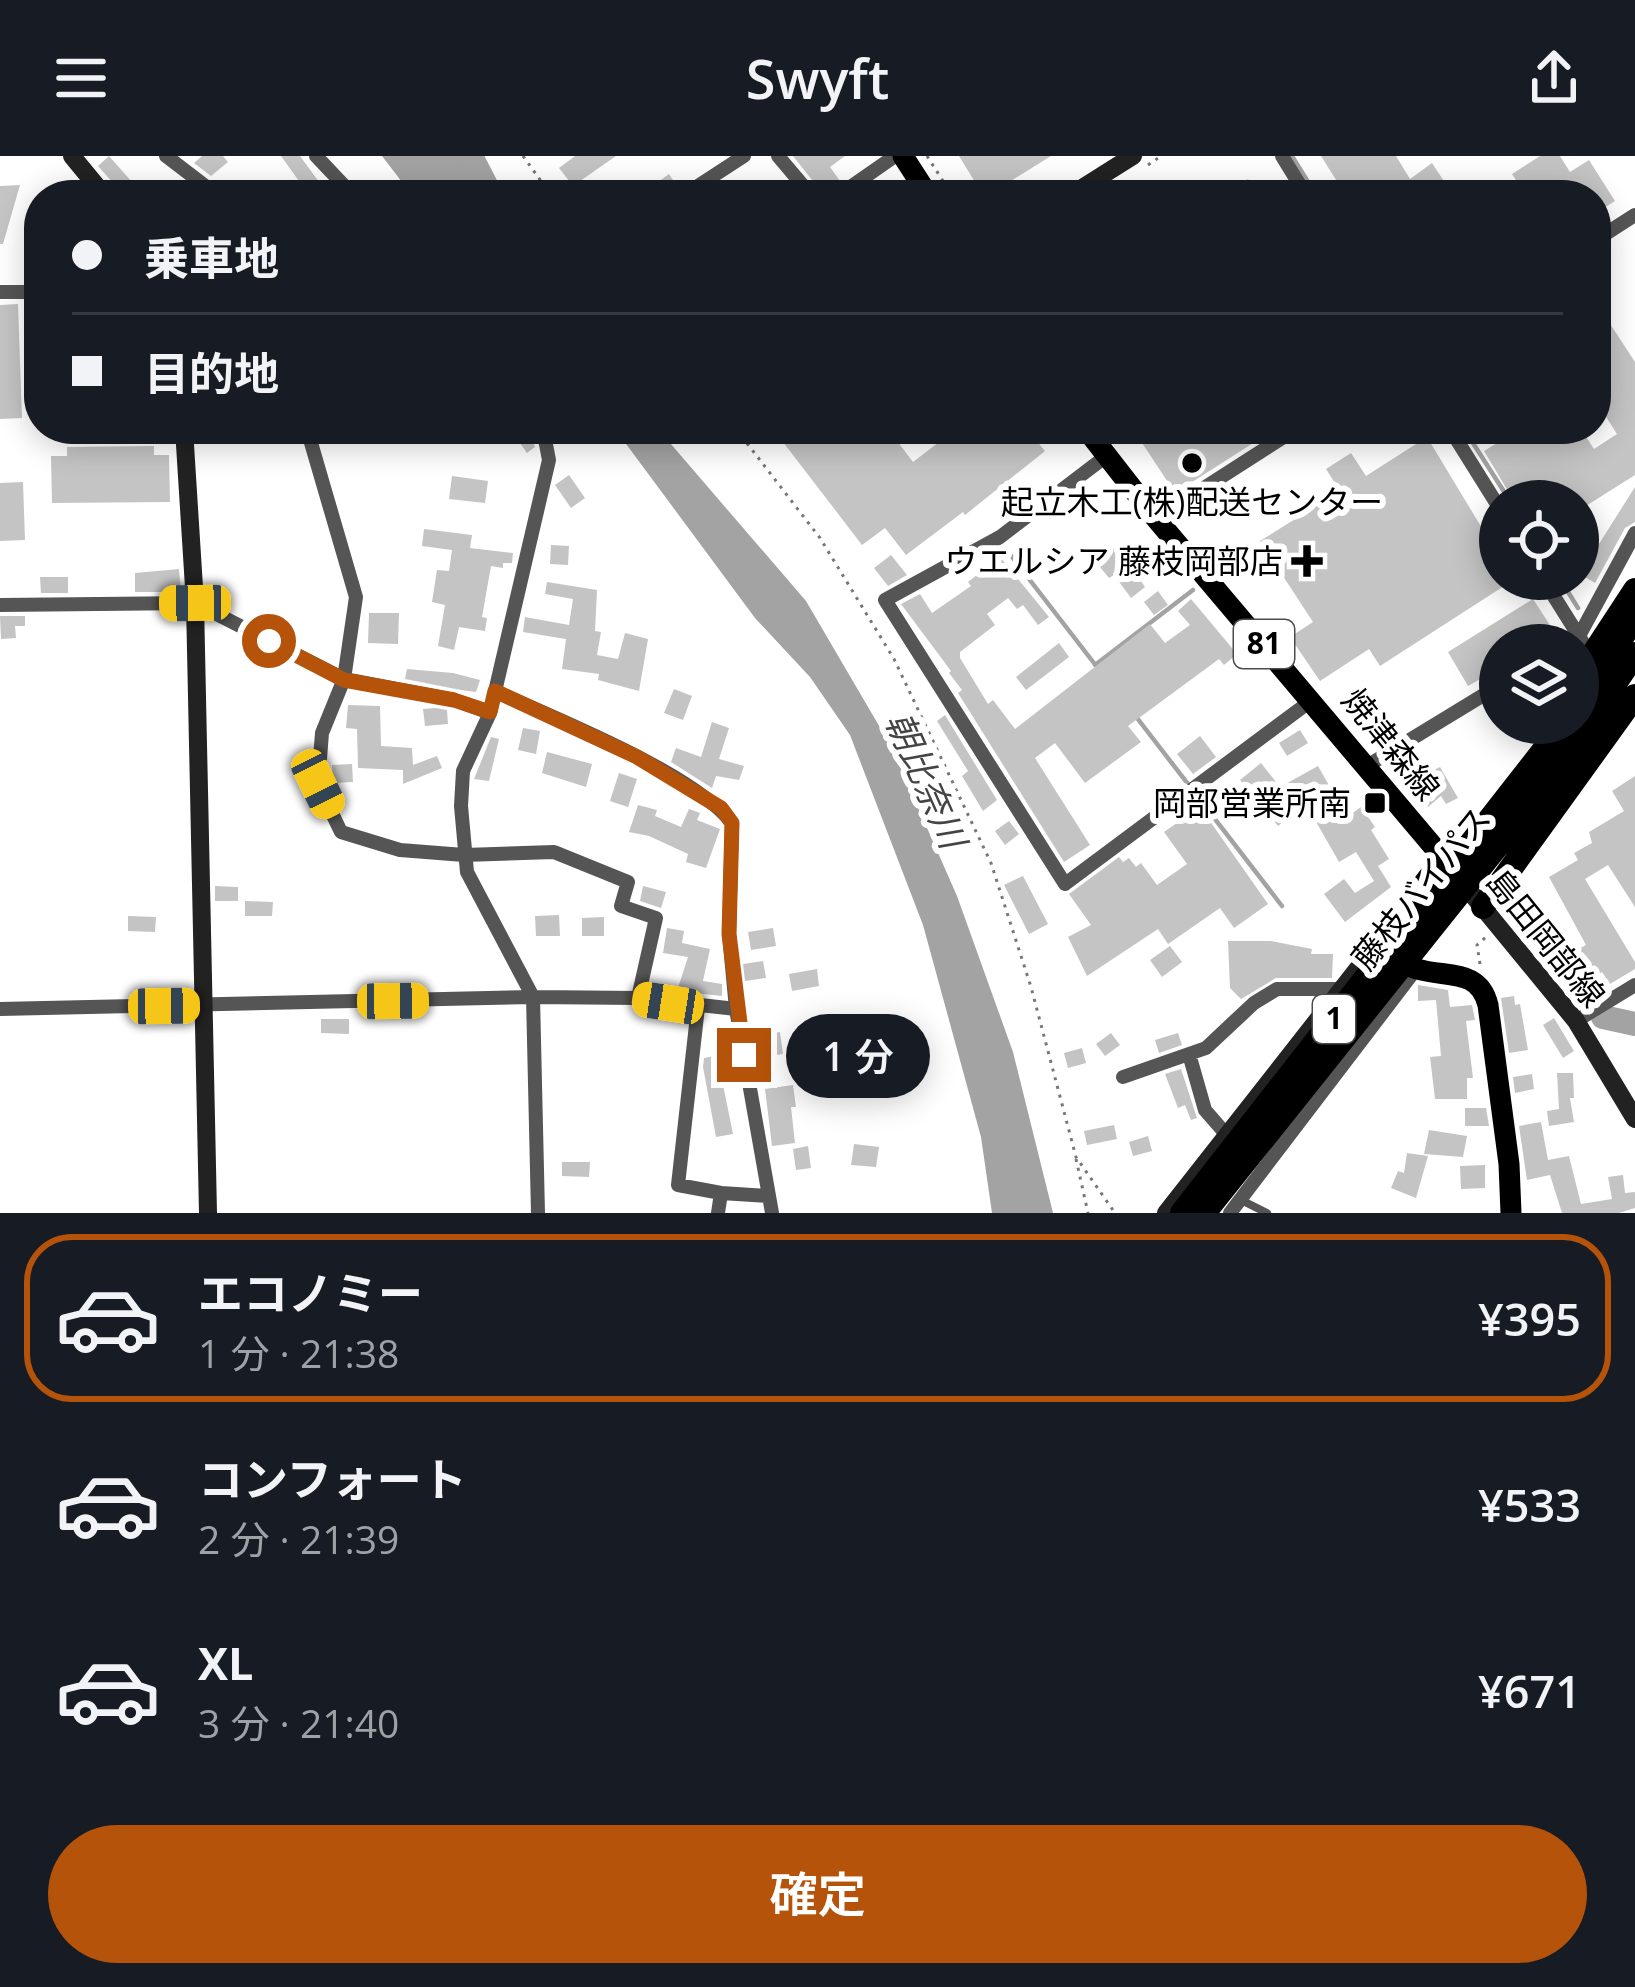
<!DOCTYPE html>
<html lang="ja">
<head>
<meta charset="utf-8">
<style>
	:root { --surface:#171b24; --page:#242831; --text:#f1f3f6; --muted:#9ea1a6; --line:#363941; --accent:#b45309 }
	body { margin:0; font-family:"Open Sans","Noto Sans JP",sans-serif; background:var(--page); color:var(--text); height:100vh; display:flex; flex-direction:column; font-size:45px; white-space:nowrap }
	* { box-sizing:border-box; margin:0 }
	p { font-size:39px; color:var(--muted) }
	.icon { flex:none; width:66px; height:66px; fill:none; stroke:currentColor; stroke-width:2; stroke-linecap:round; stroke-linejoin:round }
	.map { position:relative; height:1057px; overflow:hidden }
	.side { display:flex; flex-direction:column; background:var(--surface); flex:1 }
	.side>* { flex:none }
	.banner { position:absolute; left:24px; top:24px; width:1587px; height:264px; border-radius:48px; box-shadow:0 6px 30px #0003; display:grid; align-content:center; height:264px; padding:0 48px; background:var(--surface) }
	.buttons { position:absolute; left:1479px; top:324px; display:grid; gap:24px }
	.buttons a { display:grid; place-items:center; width:120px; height:120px; border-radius:50%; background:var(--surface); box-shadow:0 6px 30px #0003; font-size:60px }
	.end { position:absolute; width:54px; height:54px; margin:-27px; border:15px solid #b45309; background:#fff; box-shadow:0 0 0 6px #fff }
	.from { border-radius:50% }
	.bubble { position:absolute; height:84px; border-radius:42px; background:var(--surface); box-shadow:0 6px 30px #0003; font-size:39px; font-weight:600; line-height:84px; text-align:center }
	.car { position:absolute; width:36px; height:72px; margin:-36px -18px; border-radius:15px; box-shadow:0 0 9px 3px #0007; background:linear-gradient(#f5c518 24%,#345 0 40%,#f5c518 0 76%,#345 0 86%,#f5c518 0) }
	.banner b { display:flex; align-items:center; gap:42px; height:114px; font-size:45px }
	.banner b+b { border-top:3px solid var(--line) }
	.banner i { width:30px; height:30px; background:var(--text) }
	ul { padding:21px 0 0; list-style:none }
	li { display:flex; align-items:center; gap:36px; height:168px; margin:0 24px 18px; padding:0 24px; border:6px solid transparent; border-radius:48px }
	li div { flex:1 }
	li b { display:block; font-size:45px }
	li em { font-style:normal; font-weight:600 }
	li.on { border-color:var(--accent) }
	li>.icon { width:108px; height:108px; stroke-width:1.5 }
	.cta { display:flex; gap:24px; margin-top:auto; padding:24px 48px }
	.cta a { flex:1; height:138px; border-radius:72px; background:var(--accent); color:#fff; font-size:48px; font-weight:600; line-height:138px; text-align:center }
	header { display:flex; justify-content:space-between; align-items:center; height:156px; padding:0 48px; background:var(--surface); font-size:54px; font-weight:600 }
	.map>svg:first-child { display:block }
</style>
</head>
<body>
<header><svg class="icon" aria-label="menu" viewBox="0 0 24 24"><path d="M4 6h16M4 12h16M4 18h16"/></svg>Swyft<svg class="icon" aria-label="share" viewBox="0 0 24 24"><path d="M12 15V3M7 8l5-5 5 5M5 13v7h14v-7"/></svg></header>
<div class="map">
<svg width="1635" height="1057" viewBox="0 0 1635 1057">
	<rect width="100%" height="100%" fill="#fff"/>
	<path fill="#a3a3a3" d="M382 0H465L492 39H412Z
		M615 273H658L806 445 892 592 957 740 1013 896 1053 1057H992L981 981 923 769 850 579 810 521 755 462Z"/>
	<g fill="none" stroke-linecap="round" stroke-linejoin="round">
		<path stroke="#a3a3a3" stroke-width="4.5" d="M1292 0 1316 39
			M1464 273 1510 345
			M1009 397 1097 511
			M1560 423 1578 452
			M1095 509 1193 434
			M1134 558 1282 750"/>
		<path stroke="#a3a3a3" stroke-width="24" d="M471 0 491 39
			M1603 861 1635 868"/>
	</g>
	<path fill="#c4c4c4" d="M109 0 132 26 121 36 98 10Z
		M202 0H223L228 6 211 20 194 7Z
		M281 0H300L325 34 319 39H309Z
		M575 0H616L573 30 559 12Z
		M793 0H845L830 11 840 25 824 39Z
		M959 0H1051L988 39H983Z
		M1321 0H1396L1410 23 1432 7 1453 39H1319L1338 27Z
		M1540 0H1560L1570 16 1589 4 1615 45 1596 57V39H1526L1512 18Z
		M669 18 677 30 674 34 667 39H640Z
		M1248 23 1259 39H1223Z
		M20 29 3 88H0V30Z
		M26 76H39V125H26Z
		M18 148 22 262 0 263V149Z
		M1605 160 1635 206V319L1578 355V345H1520L1512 333 1508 335 1484 295 1520 273H1581L1594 293 1617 278 1596 245V166Z
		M510 273H528L535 291 527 297Z
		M773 273H888L913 306 956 273H1027L1045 295 965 359 963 356 906 399 885 372 862 389Z
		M1133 273H1275L1175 337Z
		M1427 281 1500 402V423H1515L1380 510 1369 493 1320 525 1290 481 1313 466 1260 385 1340 335 1326 313 1351 297 1366 320Z
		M154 290V299H169L170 346 52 347 51 300H67V291Z
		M569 319 585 342 571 352 555 329Z
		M452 320 488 325 485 347 449 343Z
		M23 326 25 384 0 385V327Z
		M1635 331V366L1625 372 1595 427 1580 418Z
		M424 373 472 379 470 392 513 397 512 407H503V412L491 410 482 461 487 462 485 475 459 471 454 494 438 490 445 449 432 446 437 414 449 415 452 394 422 390Z
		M551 389 569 390 568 409 550 408Z
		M1117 390 1145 431 1131 442 1114 419 1109 422 1096 406Z
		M891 399 907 419 888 430 874 412Z
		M1000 401 1049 461 1038 469 1023 449 1017 453 1008 442 987 458 995 469 960 496V502L988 548 993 544 1015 573 1150 468 1165 487 1190 469 1178 455 1191 443 1237 498 1224 509 1219 503 1128 570 1141 586 1085 627 1055 587 1035 602 1090 689 1064 706 963 545 958 537 962 534 949 517 951 515 901 448 920 438 932 457 971 430 968 426Z
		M179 413 181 436H135V417Z
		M40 421H68V437H41Z
		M547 426 597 434 595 475 601 476 597 499 618 503 625 477 648 483 639 535 598 524 599 518 562 513 566 483 523 476 525 461 569 469 573 443 545 438Z
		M1158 435 1168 449 1154 459 1144 446Z
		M1533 443 1557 480 1543 489H1500V512L1468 530 1448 496Z
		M369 457H399L398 488 368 487Z
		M0 460H25V470H15L16 482 1 483Z
		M1059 487 1069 501 1026 534 1016 521Z
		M407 513 453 517 480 524 476 536 461 534 405 523Z
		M674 533 692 540 683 564 664 557Z
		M348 549 380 550 381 590 412 592 413 609 437 600 442 612 403 628V614L358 612 357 573 346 572Z
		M436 552 447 554 448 568 425 570 423 553Z
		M945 559 997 644 983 655 962 620 968 615 937 565Z
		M712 566 729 572 719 603 744 610 739 624 716 620 712 632 671 606 676 592 701 601Z
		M523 572 540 575 536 598 518 594Z
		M1300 574 1308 587 1287 600 1279 587Z
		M1200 580 1216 601 1193 618 1177 598Z
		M491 581 499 583 489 625 474 623Z
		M547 596 592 608 586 631 542 617Z
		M1261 607 1280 631 1318 610 1347 661 1361 651 1375 671 1371 674 1389 703 1378 710 1391 731 1345 766 1324 738 1344 723 1355 737 1374 725 1356 696 1339 706 1306 648 1278 670 1240 624Z
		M352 608 353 626 333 627 332 609Z
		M1440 611 1458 642 1446 648 1441 640 1428 651 1419 641 1434 628 1428 617Z
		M619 617 637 623 628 651 610 645Z
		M1635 620V751L1608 709 1585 723 1635 806V813L1610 828 1602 816 1592 822 1575 795 1586 789 1549 721 1578 704 1574 697 1592 687 1589 676 1624 655 1612 635Z
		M638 649 657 654 655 660 681 671 689 653 700 657 697 664 720 673 706 712 686 706 688 698 649 680 629 676Z
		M1200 651 1268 748 1234 772 1220 752 1168 788 1158 773 1087 820 1068 781 1091 769 1069 738 1119 701 1123 706 1129 702 1136 711 1141 707 1157 729 1187 708 1164 676Z
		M1009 665 1019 678 1005 689 995 675Z
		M1023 720 1048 768 1029 778 1004 729Z
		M215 730 238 731V745H215Z
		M643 730 666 736 661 752 640 745Z
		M245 745 273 746 272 760H245Z
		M559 759 560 780H536L535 760Z
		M128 760 156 761 155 776 128 775Z
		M604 761V780H582V762Z
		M667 772 684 775 682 787 710 793 703 825 722 828V840L677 835 688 801 663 797Z
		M773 772 776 790 751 794 748 776Z
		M1228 785H1271L1312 793 1311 798H1333L1332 822H1276L1241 843 1230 832Z
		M1170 790 1182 806 1162 821 1150 804Z
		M763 805 766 822 745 825 743 808Z
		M817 813 819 830 792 835 789 818Z
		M1418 829 1448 834 1450 851 1472 849 1475 864 1466 865 1473 922H1467V943H1435L1430 901 1441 900 1436 844 1418 845Z
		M1514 840 1515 849 1520 848 1528 894 1509 897 1501 842Z
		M1554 862 1574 895 1563 902 1543 869Z
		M321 863H349V878L321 877Z
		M780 876 783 898 756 902 752 881Z
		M1111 877 1120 889 1105 900 1096 888Z
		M1178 877 1182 889 1159 897 1155 884Z
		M1082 892 1086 907 1068 912 1064 897Z
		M724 898 727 913 720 914 733 978 716 981 703 911 704 902Z
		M1181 913 1197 962 1191 964 1185 949 1178 952 1165 918Z
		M1557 917H1573L1574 942H1570L1574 966 1549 970 1547 955 1559 953Z
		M1532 918 1534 933 1515 937 1513 921Z
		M793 929 796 951H791L795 987 772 990 765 933Z
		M1465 952H1486L1489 970H1465Z
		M1541 966 1548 1004 1569 1000 1581 1048 1612 1043 1608 1021 1623 1019 1625 1037 1635 1036V1052L1619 1057H1562L1550 1019 1527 1024 1519 970Z
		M1114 969 1117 983 1087 989 1084 975Z
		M1429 974 1467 980 1463 1001 1424 998Z
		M1148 980 1152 995 1133 1000 1129 986Z
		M854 988 879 991 876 1011 851 1009Z
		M808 990 811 1012 796 1014 793 993Z
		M1407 997 1428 1000 1416 1042 1391 1032 1398 1015 1404 1017Z
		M562 1006H590L589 1021 562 1020Z
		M1485 1009V1032L1461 1033 1460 1010Z"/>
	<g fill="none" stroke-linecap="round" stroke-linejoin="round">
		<path stroke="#777" stroke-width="3" stroke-dasharray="3 6" stroke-linecap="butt" d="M523 0 551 39
			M927 0 952 39
			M1148 9 1161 0
			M773 39 786 29
			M736 273 820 382 894 503 991 707 1031 831 1076 1001 1115 1057
			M1480 808 1477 789 1487 780
			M1076 1003 1088 1057"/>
		<path stroke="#555" stroke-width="8" d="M1241 1044 1267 1057"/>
		<path stroke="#555" stroke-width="14" d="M166 0 204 29 210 39
			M316 0 353 39
			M778 0 811 39
			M1282 0 1306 39
			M684 39 744 0
			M839 39 895 0
			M1596 84 1635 59
			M0 136H39
			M307 273 356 441 344 523 322 577 318 628 341 676 400 694 464 699 554 696 628 726 621 750 656 762 638 842
			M1450 273 1500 353
			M1105 301 1000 381 885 444 1065 728 1312 544
			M1153 359H1162L1296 273
			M1543 423 1582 485
			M0 449 195 447 344 523 454 544 490 557
			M1565 489 1579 480 1635 377
			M495 535C556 563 694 617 732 667L729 778 736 853 772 1057
			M1367 610 1500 529
			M698 851 678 1029 721 1037 718 1057
			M0 853 533 841 638 842 736 853
			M1576 865 1635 829
			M1189 898 1205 954 1225 977
			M1123 921 1206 892 1254 847 1277 833H1341
			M721 1037 769 1040
			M538 1057 533 841 467 716 461 650 463 615 490 557 549 304 543 273
			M1230 1057 1416 813"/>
		<path stroke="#222" stroke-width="18" d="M72 0 104 39
			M1071 39 1133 0
			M184 273 195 447 208 1057
			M1457 720 1576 865 1635 963
			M1166 1057 1374 792"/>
		<path stroke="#000" stroke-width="21" d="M903 0 928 39
			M1086 273 1153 359 1443 702 1374 792C1388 799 1402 809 1417 813 1447 822 1479 812 1488 849L1509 1008 1511 1057"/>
		<path stroke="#000" stroke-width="24" d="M1578 521 1635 434
			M1578 550 1635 461
			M1483 751 1635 540
			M1182 1057 1565 567
			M1204 1057 1546 629 1635 498"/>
	</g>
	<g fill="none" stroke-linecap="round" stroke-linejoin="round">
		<path stroke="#b45309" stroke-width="15" d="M269 485 344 524 454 544 490 556 495 535 637 601 721 652 732 667 729 778 744 899"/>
	</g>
	<g fill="#000" stroke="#fff" stroke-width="4.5">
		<circle cx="1192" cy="307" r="12"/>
		<path d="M1301 387h12v12h12v12h-12v12h-12v-12h-12v-12h12z"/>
		<rect x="1363" y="635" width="24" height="24" rx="6"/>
	</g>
	<g text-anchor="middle" stroke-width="12" stroke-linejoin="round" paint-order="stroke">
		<g fill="#fff" stroke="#4c4c4c" stroke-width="3">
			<rect x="1234" y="464" width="60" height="48" rx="9"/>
			<rect x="1313" y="839" width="42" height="48" rx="9"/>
		</g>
		<g font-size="30" font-weight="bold" fill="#000">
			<text x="1264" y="498">81</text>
			<text x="1334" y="873">1</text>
		</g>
		<g font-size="33" fill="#000" stroke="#fff" text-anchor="end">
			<text x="1192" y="358" text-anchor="middle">起立木工(株)配送センター</text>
			<text x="1283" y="417">ウエルシア 藤枝岡部店</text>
			<text x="1351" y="659">岡部営業所南</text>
		</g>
		<g font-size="33" fill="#000" stroke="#fff">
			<text transform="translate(1391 588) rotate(51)" y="12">焼津森線</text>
			<text transform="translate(1421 732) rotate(-51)" y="12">藤枝バイパス</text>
			<text transform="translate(1546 782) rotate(51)" y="12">島田岡部線</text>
		</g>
		<g font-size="36" font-style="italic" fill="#444" stroke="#fff">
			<text transform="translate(926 624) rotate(66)" y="13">朝比奈川</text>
		</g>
	</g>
</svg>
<div class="buttons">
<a><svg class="icon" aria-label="locate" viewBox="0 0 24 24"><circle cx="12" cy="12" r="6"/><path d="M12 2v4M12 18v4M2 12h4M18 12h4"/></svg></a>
<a><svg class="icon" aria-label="layers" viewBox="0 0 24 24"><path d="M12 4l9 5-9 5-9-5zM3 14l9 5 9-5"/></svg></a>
</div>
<i class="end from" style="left:269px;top:485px"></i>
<i class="end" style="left:744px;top:899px"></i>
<div class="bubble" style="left:786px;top:858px;width:144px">1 分</div>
<i class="car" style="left:195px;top:447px;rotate:269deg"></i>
<i class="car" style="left:318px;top:628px;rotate:154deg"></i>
<i class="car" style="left:393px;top:845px;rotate:89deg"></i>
<i class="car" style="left:668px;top:847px;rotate:279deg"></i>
<i class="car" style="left:164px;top:850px;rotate:89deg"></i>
<div class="banner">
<b><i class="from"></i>乗車地</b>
<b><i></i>目的地</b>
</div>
</div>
<section class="side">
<ul>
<li class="on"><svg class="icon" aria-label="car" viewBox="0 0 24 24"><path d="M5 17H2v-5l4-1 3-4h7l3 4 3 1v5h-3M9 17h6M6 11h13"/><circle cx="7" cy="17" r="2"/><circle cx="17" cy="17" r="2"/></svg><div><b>エコノミー</b><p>1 分 · 21:38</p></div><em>¥395</em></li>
<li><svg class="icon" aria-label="car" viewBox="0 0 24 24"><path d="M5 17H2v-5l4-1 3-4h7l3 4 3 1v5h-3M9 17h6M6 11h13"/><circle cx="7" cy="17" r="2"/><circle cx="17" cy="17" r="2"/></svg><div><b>コンフォート</b><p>2 分 · 21:39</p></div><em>¥533</em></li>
<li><svg class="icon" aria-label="car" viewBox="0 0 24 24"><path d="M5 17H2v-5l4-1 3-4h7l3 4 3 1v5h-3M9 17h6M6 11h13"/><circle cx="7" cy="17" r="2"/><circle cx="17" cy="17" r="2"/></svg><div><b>XL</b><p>3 分 · 21:40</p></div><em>¥671</em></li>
</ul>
<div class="cta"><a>確定</a></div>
</section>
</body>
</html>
